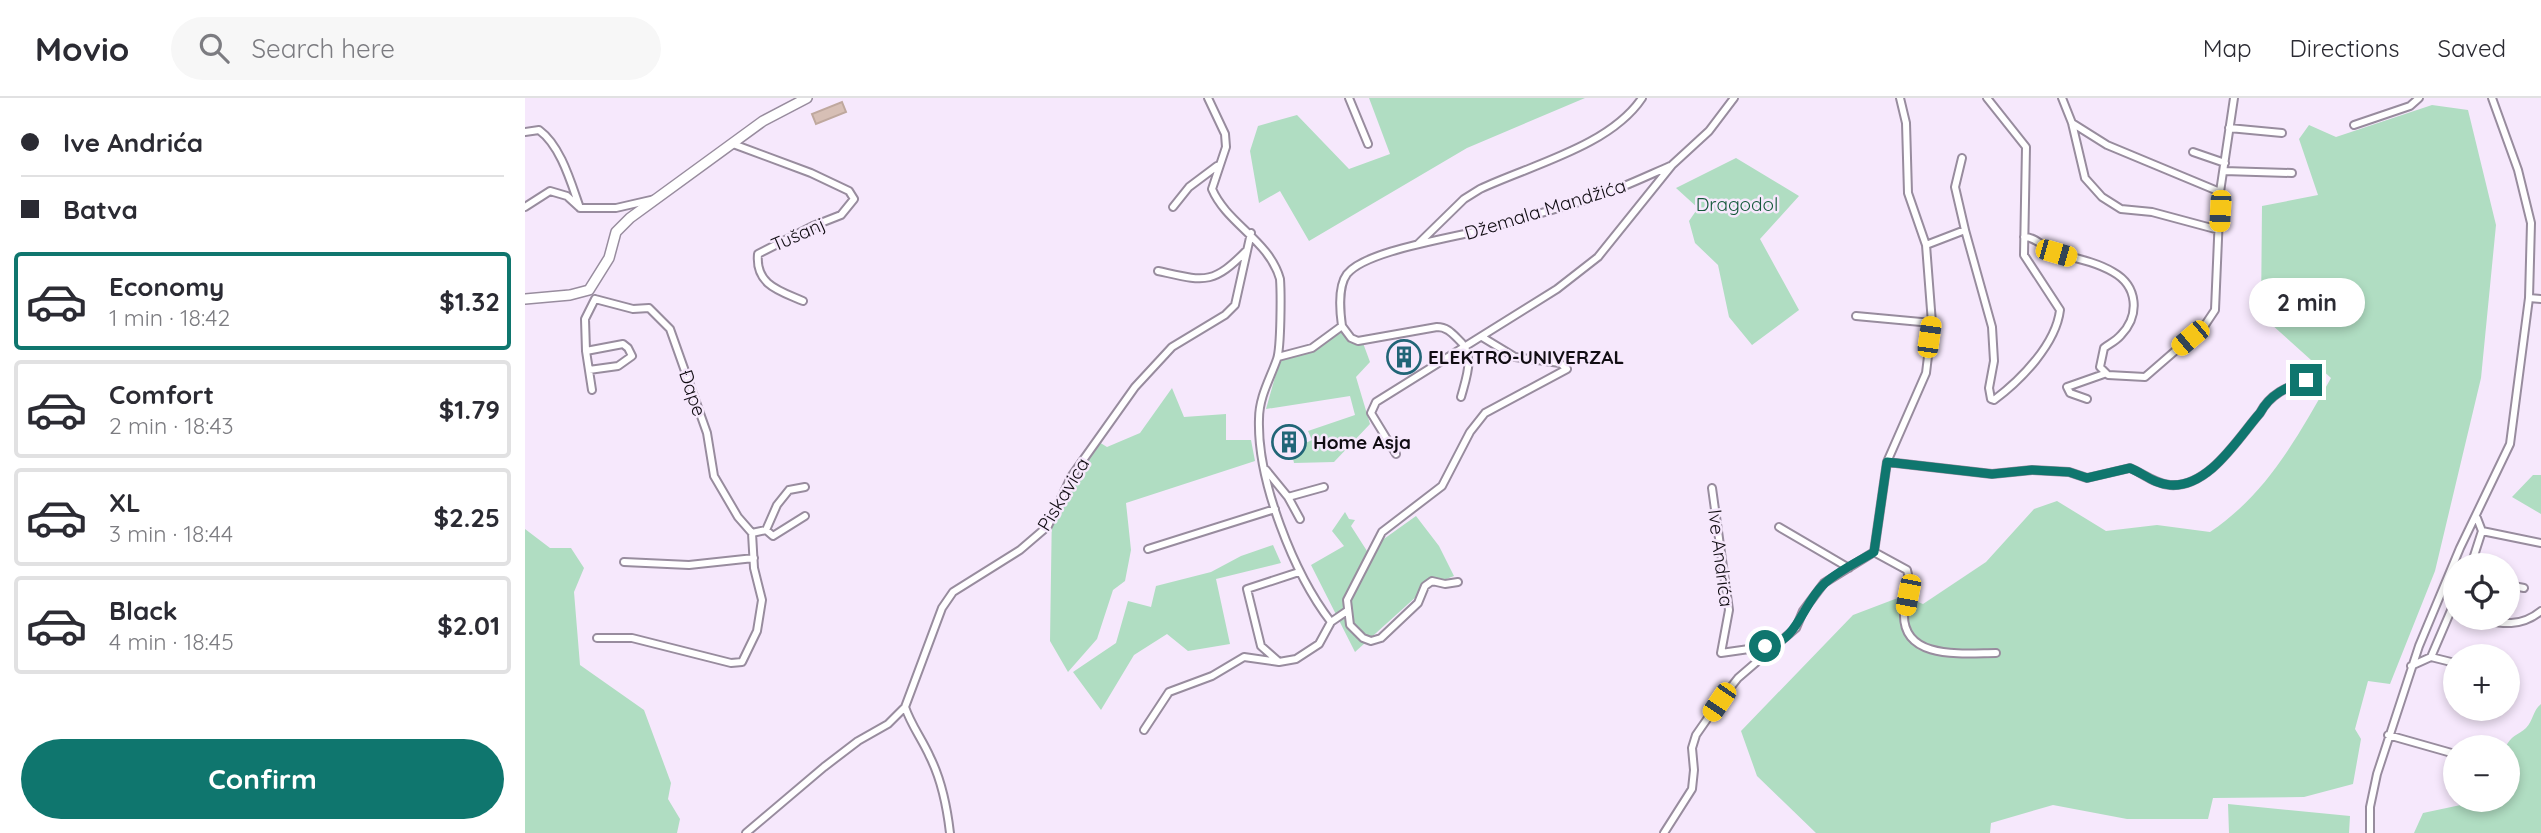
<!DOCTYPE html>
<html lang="en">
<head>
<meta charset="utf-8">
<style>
	:root { --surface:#fff; --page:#f7f7f7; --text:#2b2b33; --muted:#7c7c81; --line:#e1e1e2; --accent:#0f766e }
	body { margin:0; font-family:Quicksand,sans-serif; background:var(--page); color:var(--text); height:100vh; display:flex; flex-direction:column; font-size:26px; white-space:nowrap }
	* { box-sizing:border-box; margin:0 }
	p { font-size:23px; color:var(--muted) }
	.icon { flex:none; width:38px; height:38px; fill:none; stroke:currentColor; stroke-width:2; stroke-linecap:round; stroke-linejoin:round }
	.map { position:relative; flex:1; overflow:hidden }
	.sheet { display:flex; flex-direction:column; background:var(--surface); width:525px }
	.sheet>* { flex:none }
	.banner { display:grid; align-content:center; height:154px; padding:0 21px; background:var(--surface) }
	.tools { position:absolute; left:1918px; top:455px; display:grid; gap:14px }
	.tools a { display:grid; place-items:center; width:77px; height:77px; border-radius:50%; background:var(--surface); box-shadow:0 4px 10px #0003; font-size:35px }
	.end { position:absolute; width:32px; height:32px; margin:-16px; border:9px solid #0f766e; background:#fff; box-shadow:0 0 0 4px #fff }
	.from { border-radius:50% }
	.bubble { position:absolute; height:49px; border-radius:24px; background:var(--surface); box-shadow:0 4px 10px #0003; font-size:23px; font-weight:700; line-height:49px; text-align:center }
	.car { position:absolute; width:21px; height:42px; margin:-21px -10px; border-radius:9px; box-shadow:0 0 5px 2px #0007; background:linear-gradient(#f5c518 24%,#345 0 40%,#f5c518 0 76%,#345 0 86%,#f5c518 0) }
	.banner b { display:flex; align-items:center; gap:24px; height:66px; font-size:26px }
	.banner b+b { border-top:2px solid var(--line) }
	.banner i { width:18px; height:18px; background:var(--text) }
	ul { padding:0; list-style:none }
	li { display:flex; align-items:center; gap:21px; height:98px; margin:0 14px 10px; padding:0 7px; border:4px solid var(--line); border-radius:7px }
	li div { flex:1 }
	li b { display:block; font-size:26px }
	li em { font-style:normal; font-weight:700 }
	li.selected { border-color:var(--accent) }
	li>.icon { width:63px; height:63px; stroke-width:1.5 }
	.action { display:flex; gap:14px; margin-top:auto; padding:14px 21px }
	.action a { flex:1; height:80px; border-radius:42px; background:var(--accent); color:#fff; font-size:28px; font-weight:700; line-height:80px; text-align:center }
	header { display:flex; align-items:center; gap:42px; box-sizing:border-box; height:98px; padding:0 35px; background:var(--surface); border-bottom:2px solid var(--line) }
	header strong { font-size:33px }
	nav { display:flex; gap:38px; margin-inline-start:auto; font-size:24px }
	.search { width:490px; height:63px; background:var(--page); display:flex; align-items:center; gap:18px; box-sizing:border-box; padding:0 24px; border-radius:38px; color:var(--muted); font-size:26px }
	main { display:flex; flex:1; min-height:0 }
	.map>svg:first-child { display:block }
</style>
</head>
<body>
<header>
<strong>Movio</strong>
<div class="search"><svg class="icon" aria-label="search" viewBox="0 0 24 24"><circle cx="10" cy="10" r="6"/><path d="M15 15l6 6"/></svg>Search here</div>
<nav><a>Map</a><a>Directions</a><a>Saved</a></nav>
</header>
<main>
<section class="sheet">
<div class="banner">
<b><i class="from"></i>Ive Andrića</b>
<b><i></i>Batva</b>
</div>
<ul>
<li class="selected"><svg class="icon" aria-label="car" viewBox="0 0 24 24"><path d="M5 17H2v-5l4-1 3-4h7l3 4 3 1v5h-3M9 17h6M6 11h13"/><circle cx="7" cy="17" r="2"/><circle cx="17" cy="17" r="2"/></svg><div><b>Economy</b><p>1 min · 18:42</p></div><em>$1.32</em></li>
<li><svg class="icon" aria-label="car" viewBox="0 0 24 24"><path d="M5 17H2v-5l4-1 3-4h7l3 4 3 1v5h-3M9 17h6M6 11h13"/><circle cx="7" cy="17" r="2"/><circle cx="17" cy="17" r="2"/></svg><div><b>Comfort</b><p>2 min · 18:43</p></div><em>$1.79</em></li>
<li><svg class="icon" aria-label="car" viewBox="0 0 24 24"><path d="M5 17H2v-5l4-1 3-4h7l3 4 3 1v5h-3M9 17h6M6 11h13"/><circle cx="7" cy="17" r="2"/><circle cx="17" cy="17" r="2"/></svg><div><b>XL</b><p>3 min · 18:44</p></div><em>$2.25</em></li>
<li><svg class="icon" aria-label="car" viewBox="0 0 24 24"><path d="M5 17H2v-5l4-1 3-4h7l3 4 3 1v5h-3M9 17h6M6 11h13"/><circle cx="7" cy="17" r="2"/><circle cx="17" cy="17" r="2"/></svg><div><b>Black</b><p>4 min · 18:45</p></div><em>$2.01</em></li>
</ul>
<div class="action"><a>Confirm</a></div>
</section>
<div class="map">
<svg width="2016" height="735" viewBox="0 0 2016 735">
	<rect width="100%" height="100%" fill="#f6e8fc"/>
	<path fill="#b0ddc2" d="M844 0H1060L942 50 784 143 755 93 734 105 725 53 733 28 772 17 824 71 865 56Z
		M1907 7 1943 12 1971 127 1956 280 1910 473 1865 586 1843 583 1830 631 1836 641 1828 686 1779 699 1688 700 1683 721H1602L1528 707 1466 725 1465 735H1291L1232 678 1216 633 1328 517 1378 498 1398 506 1461 464 1509 411 1532 403 1581 433 1632 427 1685 434C1742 396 1773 338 1806 280L1736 217 1737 108 1793 97 1774 41 1784 27 1811 39Z
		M1211 60 1274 98 1235 141 1274 212 1227 247 1204 219 1193 167 1170 145 1164 123 1173 110 1151 90Z
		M811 230 838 245 845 264 831 279 845 326 809 364 769 365 766 352 787 342 783 333 830 317 825 298 741 311 756 258 787 250Z
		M647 290 659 319 701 316V342H726L730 363 601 405 606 452 600 483 588 492 572 541 543 574 525 543 527 410 569 341 582 349 615 335Z
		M2008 377H2016V416L1987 399Z
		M820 414 824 421 830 422 826 428 842 453 891 418 914 448 929 478 903 488 830 554 786 467 819 448 807 433Z
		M0 431 25 450H46L59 470 49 494 55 567 119 612 146 685 143 701 155 721 152 735H0Z
		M748 447 756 465 691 481 705 546 663 553 642 536 609 557 576 612 548 574 591 545 603 503 626 509 631 488 686 474 716 458Z
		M2016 606V735H1889L1898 715 1945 705 1946 702H1983L1981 649C1985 638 1993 637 2001 630 2008 623 2008 612 2016 606Z
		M1703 706 1825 718 1824 735H1704Z"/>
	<path fill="#d7bfb5" stroke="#bfa89e" stroke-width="2" d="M317 4 321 14 291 26 287 16Z
		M880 247 889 264 878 270 869 254Z"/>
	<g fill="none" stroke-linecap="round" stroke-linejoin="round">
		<g stroke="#988c9e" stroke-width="10">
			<path id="street" d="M683 0 700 36 701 49 687 91C702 126 744 142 755 181 756 195 756 249 752 261 745 281 734 299 734 321 732 383 769 476 806 524
				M824 0 843 46
				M1537 0 1547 25 1560 80 1577 99 1596 111 1627 114 1694 132
				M1547 25 1582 47 1695 94
				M1829 27 1885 8 1894 0
				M1704 30 1757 35
				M0 34 14 32C36 48 46 85 55 110H91L130 101
				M208 46 286 75 324 93 329 101 316 117 288 128 233 156C230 187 255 193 278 203
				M1668 54 1700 65
				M1437 60 1430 89 1440 132
				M1699 73 1767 75
				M0 109 25 93 42 98 54 109
				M648 109 664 89 692 68
				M1499 139C1512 139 1519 151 1531 155 1550 160 1571 164 1588 174 1613 188 1615 217 1596 237 1591 243 1584 246 1579 250L1575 269 1583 277 1620 279 1680 227 1690 212 1695 94 1709 0
				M893 146 939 101 955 91C1006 67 1085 48 1117 0
				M1401 147 1440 132 1467 229 1469 263 1464 290 1466 301 1469 302C1496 282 1531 246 1535 212L1499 157 1501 49 1462 0
				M633 173C679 183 687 188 722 152
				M2004 200 2016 201
				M70 201 108 211 124 210 145 231 182 335 189 378 213 419 227 435 229 470 237 502 232 533 217 564 206 565 107 540H72
				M1331 218 1407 225
				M817 228 826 240 833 243 912 229C921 229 926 234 932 240 951 256 942 277 936 299
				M61 253 98 246 103 250 107 258 93 268 64 272
				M753 259 787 250 817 228C815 214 813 188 822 176 842 151 936 139 968 129 1004 118 1040 109 1076 97 1099 89 1122 78 1145 68
				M67 292 61 253 60 221 70 201
				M1562 301 1545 295 1542 289 1579 276
				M871 356 846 315 851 304 1032 191 1073 159 1147 67 1184 33 1209 0
				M1362 364 1467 376 1507 372 1544 374 1562 380 1605 370C1619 376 1630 386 1645 387 1684 390 1713 340 1735 315 1745 296 1762 289 1781 282
				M741 372 763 399 775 421
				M1187 390 1204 512 1196 555 1252 547
				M763 399 799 389
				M1254 429 1324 470
				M241 432 248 438 280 418
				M1957 433 2016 445
				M227 435 241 432 252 407 264 392 280 389
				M623 451 750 411
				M1349 454 1362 364 1401 275 1407 225 1401 147 1383 95 1381 25 1375 0
				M1349 454 1382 472C1387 488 1380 499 1379 515 1377 563 1440 555 1471 555
				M99 464 164 467 229 460
				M1946 467 1957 433 1952 420
				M933 484 920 486 907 483 900 488 893 505 856 540 846 543 838 540 825 527 822 502 857 434 917 388 945 334 960 315 1042 271 1035 265 990 259 957 239
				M1983 487 1999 490
				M1948 520C1974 525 1994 531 2016 513
				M1906 559 1930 565
				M753 563 736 548 722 491 774 474
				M1886 568 1906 559 1930 503
				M380 609C386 627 397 641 405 659 417 683 422 709 425 735
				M619 632 644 594 687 578 719 559 754 564 771 561 794 546 806 524 822 513
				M1863 637 1930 656
				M1947 649 1950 646
				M221 735 299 669 333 643 363 626 380 609 417 510 428 494 495 452 523 428 546 379 610 289 647 249 700 217 710 207 726 135
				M1139 735 1167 691 1169 672 1167 650 1171 637 1194 604 1213 580 1271 530 1278 513 1299 485 1349 454
				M1845 735V709L1852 676 1894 548 1935 450 1985 346 2004 200 2006 125 1993 72 1967 0"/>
		</g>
		<g stroke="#988c9e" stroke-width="12">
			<path id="secondary" d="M0 201 45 197 64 192 84 160 91 134 105 120 238 23 282 0"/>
		</g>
		<use href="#street" stroke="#fff" stroke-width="6"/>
		<use href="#secondary" stroke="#fff" stroke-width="9"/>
	</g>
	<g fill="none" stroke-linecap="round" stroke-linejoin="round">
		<path stroke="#0f766e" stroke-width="9" d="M1240 548C1272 545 1277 507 1298 487 1311 474 1333 464 1349 454L1362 364 1467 376 1507 372 1544 374 1562 380 1605 370C1619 376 1630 386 1645 387 1684 390 1713 340 1735 315 1745 296 1762 289 1781 282"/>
	</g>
	<defs>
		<g id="building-ring" transform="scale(1.75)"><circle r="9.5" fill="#f6e8fc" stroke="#216577" stroke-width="1.5"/><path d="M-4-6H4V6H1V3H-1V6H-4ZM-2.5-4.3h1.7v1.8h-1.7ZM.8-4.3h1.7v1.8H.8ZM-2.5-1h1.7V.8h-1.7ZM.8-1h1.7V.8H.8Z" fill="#216577"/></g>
	</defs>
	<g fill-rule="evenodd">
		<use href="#building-ring" x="879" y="259"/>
		<use href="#building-ring" x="764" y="344"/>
	</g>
	<g text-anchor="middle" stroke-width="5" stroke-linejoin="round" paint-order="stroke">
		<g font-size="19" fill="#14593a" stroke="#f6e8fc">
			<text x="1212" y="113">Dragodol</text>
		</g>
		<g font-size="19" fill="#110d13" stroke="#f6e8fc">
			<text transform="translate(1020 111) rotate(-17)" y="7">Džemala Mandžića</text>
			<text transform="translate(273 136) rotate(-24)" y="7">Tušanj</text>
			<text transform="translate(168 295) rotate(71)" y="7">Đape</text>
			<text transform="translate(538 396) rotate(-59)" y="7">Piskavica</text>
			<text transform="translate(1196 460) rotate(83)" y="7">Ive Andrića</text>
		</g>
		<g font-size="19" font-weight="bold" fill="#110d13" stroke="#f6e8fc" text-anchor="start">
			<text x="903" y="266">ELEKTRO-UNIVERZAL</text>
			<text x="788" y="351">Home Asja</text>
		</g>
	</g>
</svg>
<div class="tools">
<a><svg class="icon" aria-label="locate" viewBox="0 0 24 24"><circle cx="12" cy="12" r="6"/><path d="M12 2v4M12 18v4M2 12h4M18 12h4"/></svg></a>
<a>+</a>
<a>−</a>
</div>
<i class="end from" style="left:1240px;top:548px"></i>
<i class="end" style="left:1781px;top:282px"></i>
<div class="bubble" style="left:1724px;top:180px;width:116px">2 min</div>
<i class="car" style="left:1695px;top:113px;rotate:183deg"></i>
<i class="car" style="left:1531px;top:155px;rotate:106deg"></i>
<i class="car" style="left:1404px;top:239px;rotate:8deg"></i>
<i class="car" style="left:1665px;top:240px;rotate:230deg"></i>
<i class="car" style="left:1383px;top:497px;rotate:191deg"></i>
<i class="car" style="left:1194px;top:604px;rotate:214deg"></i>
</div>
</main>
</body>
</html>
